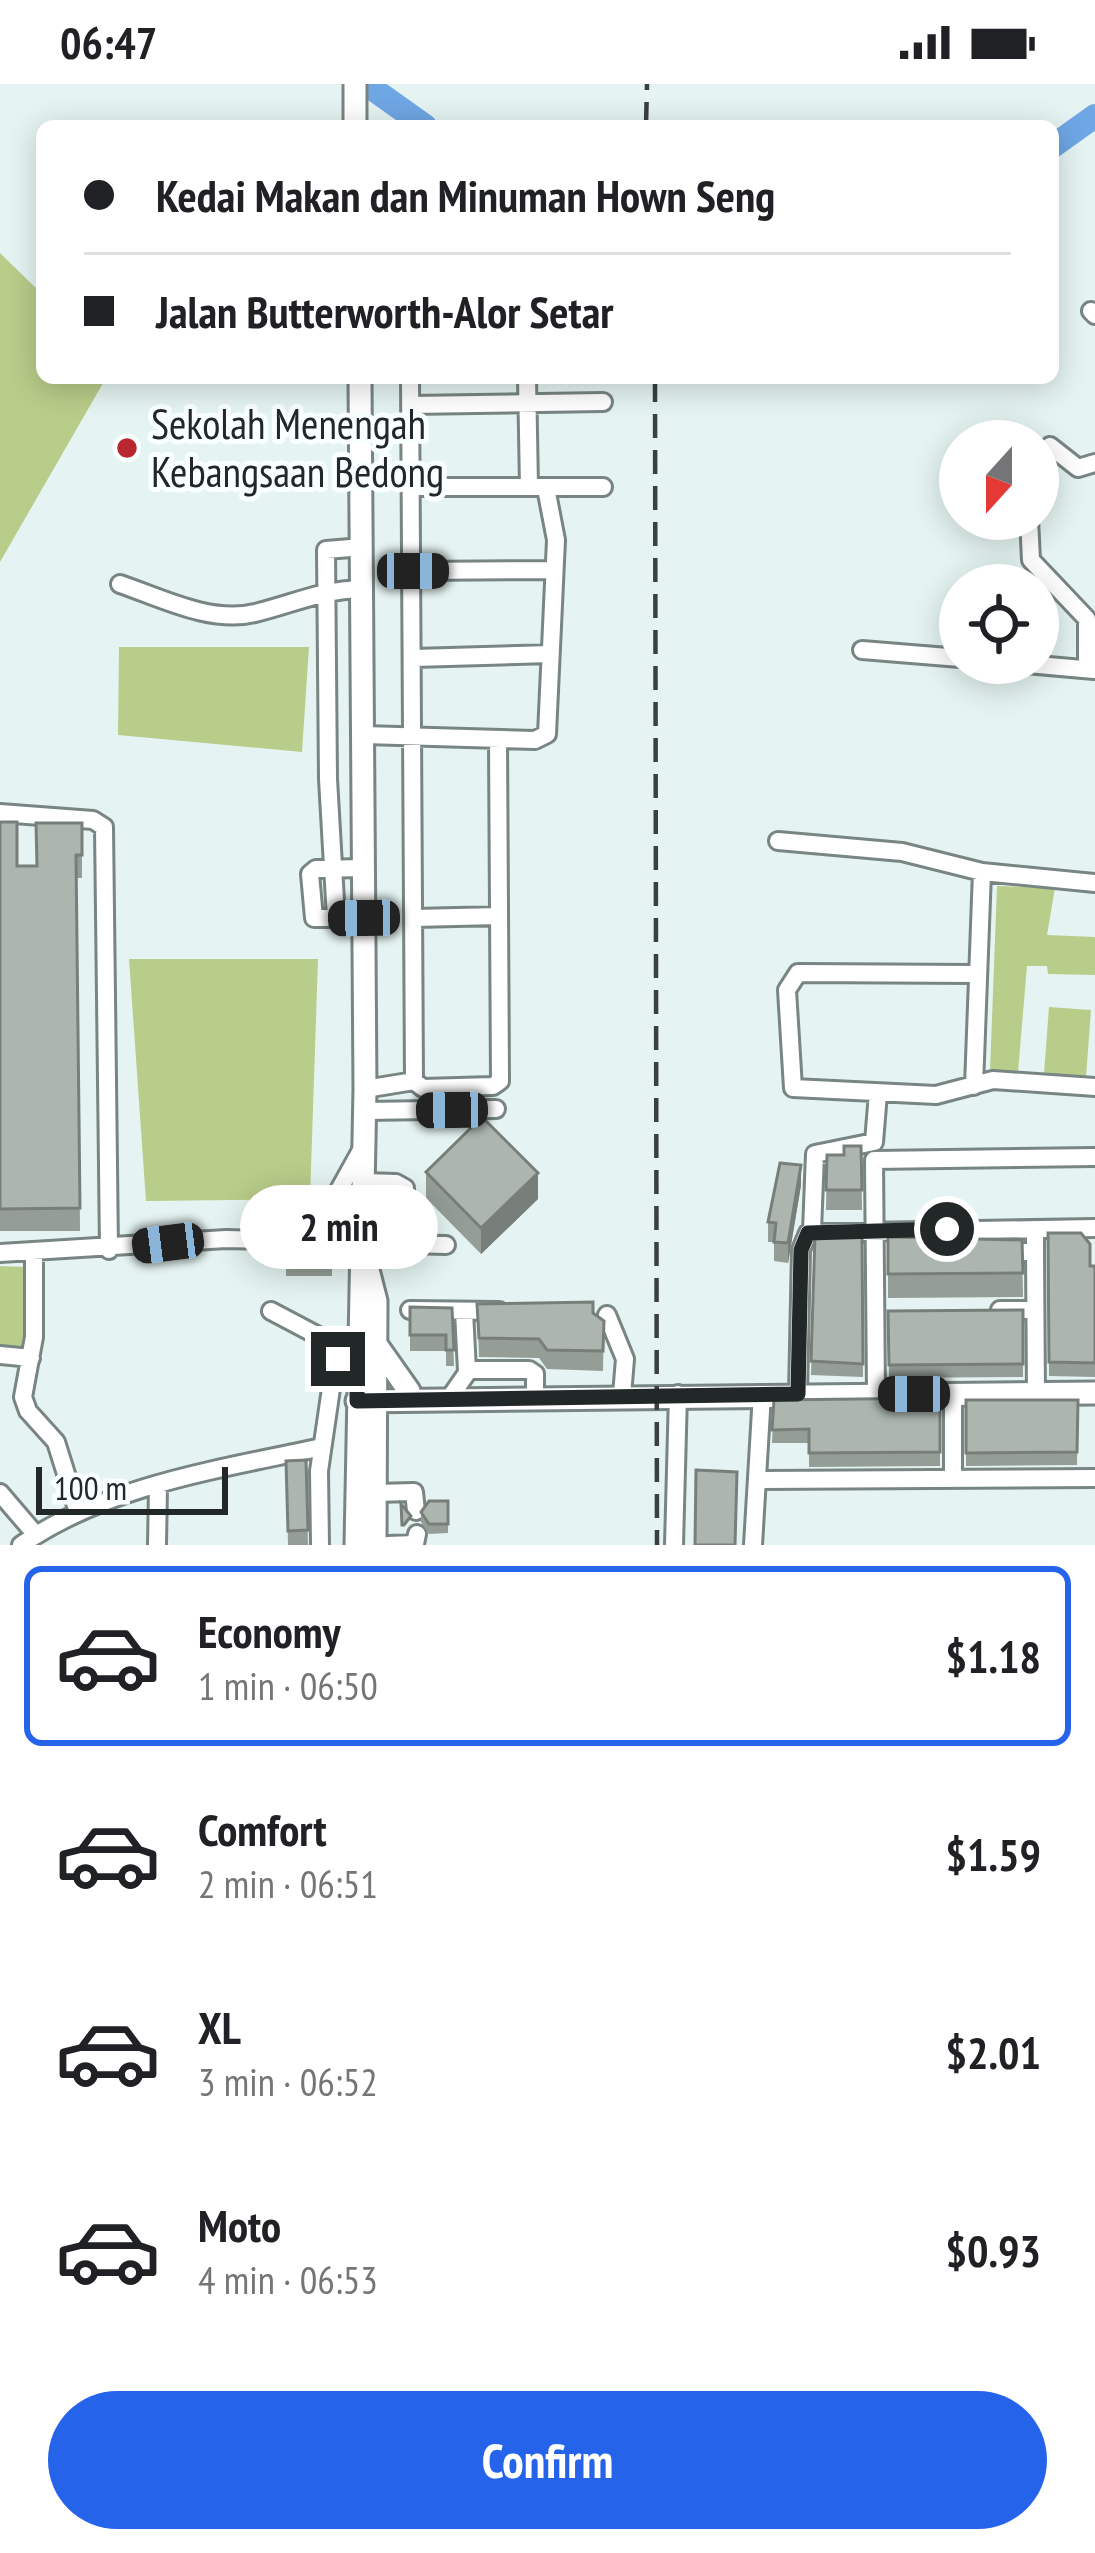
<!DOCTYPE html>
<html lang="en">
<head>
<meta charset="utf-8">
<style>
	:root { --surface:#fff; --page:#f6f6f6; --text:#202124; --muted:#757577; --line:#e0e0e0; --accent:#2563eb }
	body { margin:0; font-family:"PT Sans Narrow",sans-serif; background:var(--page); color:var(--text); height:100vh; display:flex; flex-direction:column; font-size:45px; white-space:nowrap }
	* { box-sizing:border-box; margin:0 }
	p { font-size:39px; color:var(--muted) }
	.icon { flex:none; width:66px; height:66px; fill:none; stroke:currentColor; stroke-width:2; stroke-linecap:round; stroke-linejoin:round }
	.map { position:relative; height:1461px; overflow:hidden }
	.side { display:flex; flex-direction:column; background:var(--surface); flex:1 }
	.side>* { flex:none }
	.banner { position:absolute; left:36px; top:36px; width:1023px; height:264px; border-radius:18px; box-shadow:0 6px 30px #0003; display:grid; align-content:center; height:264px; padding:0 48px; background:var(--surface) }
	.needle { width:78px; rotate:201deg }
	.tools { position:absolute; left:939px; top:336px; display:grid; gap:24px }
	.tools a { display:grid; place-items:center; width:120px; height:120px; border-radius:50%; background:var(--surface); box-shadow:0 6px 30px #0003; font-size:60px }
	.scale { position:absolute; left:36px; bottom:30px; width:192px; box-sizing:border-box; padding-left:12px; border:6px solid #222827; border-top:0; font-size:33px; line-height:42px; white-space:nowrap; color:#222827; -webkit-text-stroke:9px #f9fffe; paint-order:stroke }
	.end { position:absolute; width:54px; height:54px; margin:-27px; border:15px solid #222827; background:#fff; box-shadow:0 0 0 6px #fff }
	.from { border-radius:50% }
	.bubble { position:absolute; height:84px; border-radius:42px; background:var(--surface); box-shadow:0 6px 30px #0003; font-size:39px; font-weight:800; line-height:84px; text-align:center }
	.car { position:absolute; width:36px; height:72px; margin:-36px -18px; border-radius:15px; box-shadow:0 0 9px 3px #0007; background:linear-gradient(#222 24%,#8ab4d8 0 40%,#222 0 76%,#8ab4d8 0 86%,#222 0) }
	.banner b { display:flex; align-items:center; gap:42px; height:114px; font-size:45px }
	.banner b+b { border-top:3px solid var(--line) }
	.banner i { width:30px; height:30px; background:var(--text) }
	ul { padding:21px 0 0; list-style:none }
	li { display:flex; align-items:center; gap:36px; height:180px; margin:0 24px 18px; padding:0 24px; border:6px solid transparent; border-radius:18px }
	li div { flex:1 }
	li b { display:block; font-size:45px }
	li em { font-style:normal; font-weight:800 }
	li.selected { border-color:var(--accent) }
	li>.icon { width:108px; height:108px; stroke-width:1.5 }
	.action { display:flex; gap:24px; margin-top:auto; padding:24px 48px }
	.action a { flex:1; height:138px; border-radius:72px; background:var(--accent); color:#fff; font-size:48px; font-weight:800; line-height:138px; text-align:center }
	.status { display:flex; justify-content:space-between; align-items:center; height:84px; padding:0 60px; background:var(--surface); direction:ltr }
	.status svg { height:33px; fill:currentColor }
	.map>svg:first-child { display:block }
</style>
</head>
<body>
<div class="status"><b>06:47</b><svg viewBox="0 0 49 12"><path d="M0 12V9h3v3zM5 12V6h3v6zM10 12V3h3v9zM15 12V0h3v12zM26 1h20v11H26zM47 4h2v5h-2z"/></svg></div>
<div class="map">
<svg width="1095" height="1461" viewBox="0 0 1095 1461">
	<rect width="100%" height="100%" fill="#e5f4f2"/>
	<path fill="#b9cd8a" d="M0 169 42 210V294H106L0 478Z
		M119 563H309L302 668 118 651Z
		M997 802 1055 804 1047 851 1095 853V891L1048 890 1047 882H1027L1018 988 990 987Z
		M129 875H318L310 1115 146 1117Z
		M1049 923 1091 926 1086 993 1044 990Z
		M0 1182 27 1183 23 1266 0 1265Z"/>
	<g fill="none" stroke-linecap="round" stroke-linejoin="round">
		<path stroke="#6fa6e4" stroke-width="24" d="M366 0 425 42
			M1053 62 1095 32"/>
		<g stroke="#788583" stroke-width="22">
			<path id="minor" d="M1091 227 1095 231
				M410 294 414 997
				M527 294 529 403
				M410 321 603 318
				M1050 362 1078 384 1095 379
				M951 401 960 403
				M411 403H603
				M1029 435 1031 476 1087 535V585
				M413 487 551 486
				M120 500C161 514 211 540 255 529 296 519 319 506 363 505
				M862 566 960 574
				M414 574 550 570
				M1015 579 1094 586
				M364 651 535 656 547 650 556 456 546 404
				M0 729 93 736 104 743 109 1166
				M778 757 902 768 982 788 1095 799
				M364 784 316 785 310 790 314 834H364
				M336 834 328 695 326 466 363 463
				M414 834 499 832
				M975 890 798 889 787 906 793 1004 936 1011 993 996 1095 1003
				M974 1002 982 788
				M365 1005 414 997 423 1004 493 1002 500 997 498 656
				M365 1027 496 1025
				M365 1098 396 1099 405 1104 407 1161
				M812 1147 815 1070 874 1058 878 1009
				M293 1154 334 1115 364 1061
				M1004 1168H1035V1145
				M1035 1168 1036 1310
				M0 1169 226 1155 446 1161
				M34 1169V1253L23 1313 28 1327 56 1358 78 1428
				M410 1226 499 1227
				M1000 1226H1035
				M271 1227 326 1256 338 1275
				M464 1227 467 1287
				M607 1231 625 1275 622 1311
				M0 1271 31 1274
				M453 1309 469 1286H529L535 1290V1312
				M798 1310 801 1166 808 1149 1095 1144
				M876 1310 874 1076 1095 1073
				M953 1394V1310
				M757 1396 1095 1394
				M0 1409 36 1451
				M375 1409 414 1408 416 1427
				M21 1461C107 1401 221 1385 322 1363
				M157 1461 158 1403
				M320 1461 319 1387 334 1284 338 1275 357 1269
				M388 1461 415 1460 417 1450
				M674 1461 678 1310
				M753 1461 762 1310"/>
		</g>
		<g stroke="#788583" stroke-width="27">
			<path id="major" d="M355 0V42
				M366 1178 376 1217 375 1461
				M378 1263 409 1307
				M357 1317 1095 1309
				M356 1461 365 1005 360 294"/>
		</g>
		<use href="#minor" stroke="#fff" stroke-width="16"/>
		<use href="#major" stroke="#fff" stroke-width="21"/>
		<path stroke="#39403f" stroke-width="4.5" stroke-dasharray="24 12" stroke-linecap="butt" d="M646 42 647 0
			M655 294 657 1461"/>
	</g>
	<path fill="#949d96" d="M0 738 17 782H36L82 739V794H77L80 1147H0Z
		M861 1062 862 1126H826L827 1071H844Z
		M426 1088 538 1115 481 1170 426 1114Z
		M801 1101 788 1179 774 1177V1158H768V1138Z
		M888 1142 892 1153 1022 1156 1023 1213 888 1214Z
		M1048 1149 1090 1182H1095V1293L1049 1292Z
		M286 1152H332V1192H286Z
		M815 1152H862L863 1293 811 1291Z
		M477 1220 593 1229 604 1237 603 1287 547 1285 539 1274 479 1273Z
		M410 1223 452 1224 454 1282H446V1267H410Z
		M1023 1226V1293L889 1294 888 1227Z
		M940 1314V1382L809 1383V1359H772L774 1316Z
		M966 1316H1078L1077 1381 966 1382Z
		M306 1376 308 1461H288L286 1377Z
		M448 1417V1449L429 1450 421 1438V1428Z"/>
	<path fill="#787f7a" d="M801 1081V1101L788 1179V1159Z
		M538 1089V1115L481 1170V1144Z"/>
	<path fill="#acb6af" stroke="#787f7a" stroke-width="3" d="M0 738H17V782H37L36 739H82V771H76L80 1124 0 1125Z
		M482 1033 538 1089 481 1144 426 1088Z
		M844 1062H861L862 1106H826L827 1071H844Z
		M780 1079 801 1081 788 1159 774 1158 776 1139 768 1138Z
		M888 1142 892 1153 1022 1156 1023 1189 888 1190Z
		M1048 1149H1081L1090 1160V1182H1095V1279L1049 1278Z
		M286 1152H332V1172H286Z
		M815 1152H862L863 1280 811 1277Z
		M593 1218V1229L604 1237 603 1267 547 1266 539 1255 479 1254 477 1220Z
		M410 1223 452 1224 454 1266H446V1251H410Z
		M1023 1226V1280L889 1281 888 1227Z
		M940 1314V1368L809 1369V1345L772 1346 774 1316Z
		M966 1316H1078L1077 1368 966 1369Z
		M306 1376 308 1446 288 1447 286 1377Z
		M696 1386 737 1388 735 1461H695Z
		M429 1417H448V1440H429L421 1428Z
		M401 1420 411 1432 404 1441H402Z"/>
	<g fill="none" stroke-linecap="round" stroke-linejoin="round">
		<path stroke="#222827" stroke-width="15" d="M338 1275 357 1269V1317L798 1310 801 1166 808 1149 947 1145"/>
	</g>
	<circle fill="#b8272f" stroke="#f9fffe" stroke-width="4.5" cx="127" cy="364" r="12"/>
	<g text-anchor="middle" stroke-width="10" stroke-linejoin="round" paint-order="stroke">
		<g font-size="42" fill="#222827" stroke="#f9fffe" text-anchor="start">
			<text x="151" y="355">Sekolah Menengah<tspan x="151" dy="48">Kebangsaan Bedong</tspan></text>
		</g>
	</g>
</svg>
<div class="tools">
<a><svg class="needle" viewBox="-14 -14 28 28"><path d="M0-13l5 13h-10z" fill="#e53935"/><path d="M0 13l5-13h-10z" fill="#757577"/></svg></a>
<a><svg class="icon" aria-label="locate" viewBox="0 0 24 24"><circle cx="12" cy="12" r="6"/><path d="M12 2v4M12 18v4M2 12h4M18 12h4"/></svg></a>
</div>
<div class="scale">100 m</div>
<i class="end from" style="left:947px;top:1145px"></i>
<i class="end" style="left:338px;top:1275px"></i>
<div class="bubble" style="left:240px;top:1101px;width:198px">2 min</div>
<i class="car" style="left:413px;top:487px;rotate:90deg"></i>
<i class="car" style="left:364px;top:834px;rotate:269deg"></i>
<i class="car" style="left:452px;top:1026px;rotate:269deg"></i>
<i class="car" style="left:168px;top:1159px;rotate:263deg"></i>
<i class="car" style="left:914px;top:1310px;rotate:270deg"></i>
<div class="banner">
<b><i class="from"></i>Kedai Makan dan Minuman Hown Seng</b>
<b><i></i>Jalan Butterworth-Alor Setar</b>
</div>
</div>
<section class="side">
<ul>
<li class="selected"><svg class="icon" aria-label="car" viewBox="0 0 24 24"><path d="M5 17H2v-5l4-1 3-4h7l3 4 3 1v5h-3M9 17h6M6 11h13"/><circle cx="7" cy="17" r="2"/><circle cx="17" cy="17" r="2"/></svg><div><b>Economy</b><p>1 min · 06:50</p></div><em>$1.18</em></li>
<li><svg class="icon" aria-label="car" viewBox="0 0 24 24"><path d="M5 17H2v-5l4-1 3-4h7l3 4 3 1v5h-3M9 17h6M6 11h13"/><circle cx="7" cy="17" r="2"/><circle cx="17" cy="17" r="2"/></svg><div><b>Comfort</b><p>2 min · 06:51</p></div><em>$1.59</em></li>
<li><svg class="icon" aria-label="car" viewBox="0 0 24 24"><path d="M5 17H2v-5l4-1 3-4h7l3 4 3 1v5h-3M9 17h6M6 11h13"/><circle cx="7" cy="17" r="2"/><circle cx="17" cy="17" r="2"/></svg><div><b>XL</b><p>3 min · 06:52</p></div><em>$2.01</em></li>
<li><svg class="icon" aria-label="car" viewBox="0 0 24 24"><path d="M5 17H2v-5l4-1 3-4h7l3 4 3 1v5h-3M9 17h6M6 11h13"/><circle cx="7" cy="17" r="2"/><circle cx="17" cy="17" r="2"/></svg><div><b>Moto</b><p>4 min · 06:53</p></div><em>$0.93</em></li>
</ul>
<div class="action"><a>Confirm</a></div>
</section>
</body>
</html>
